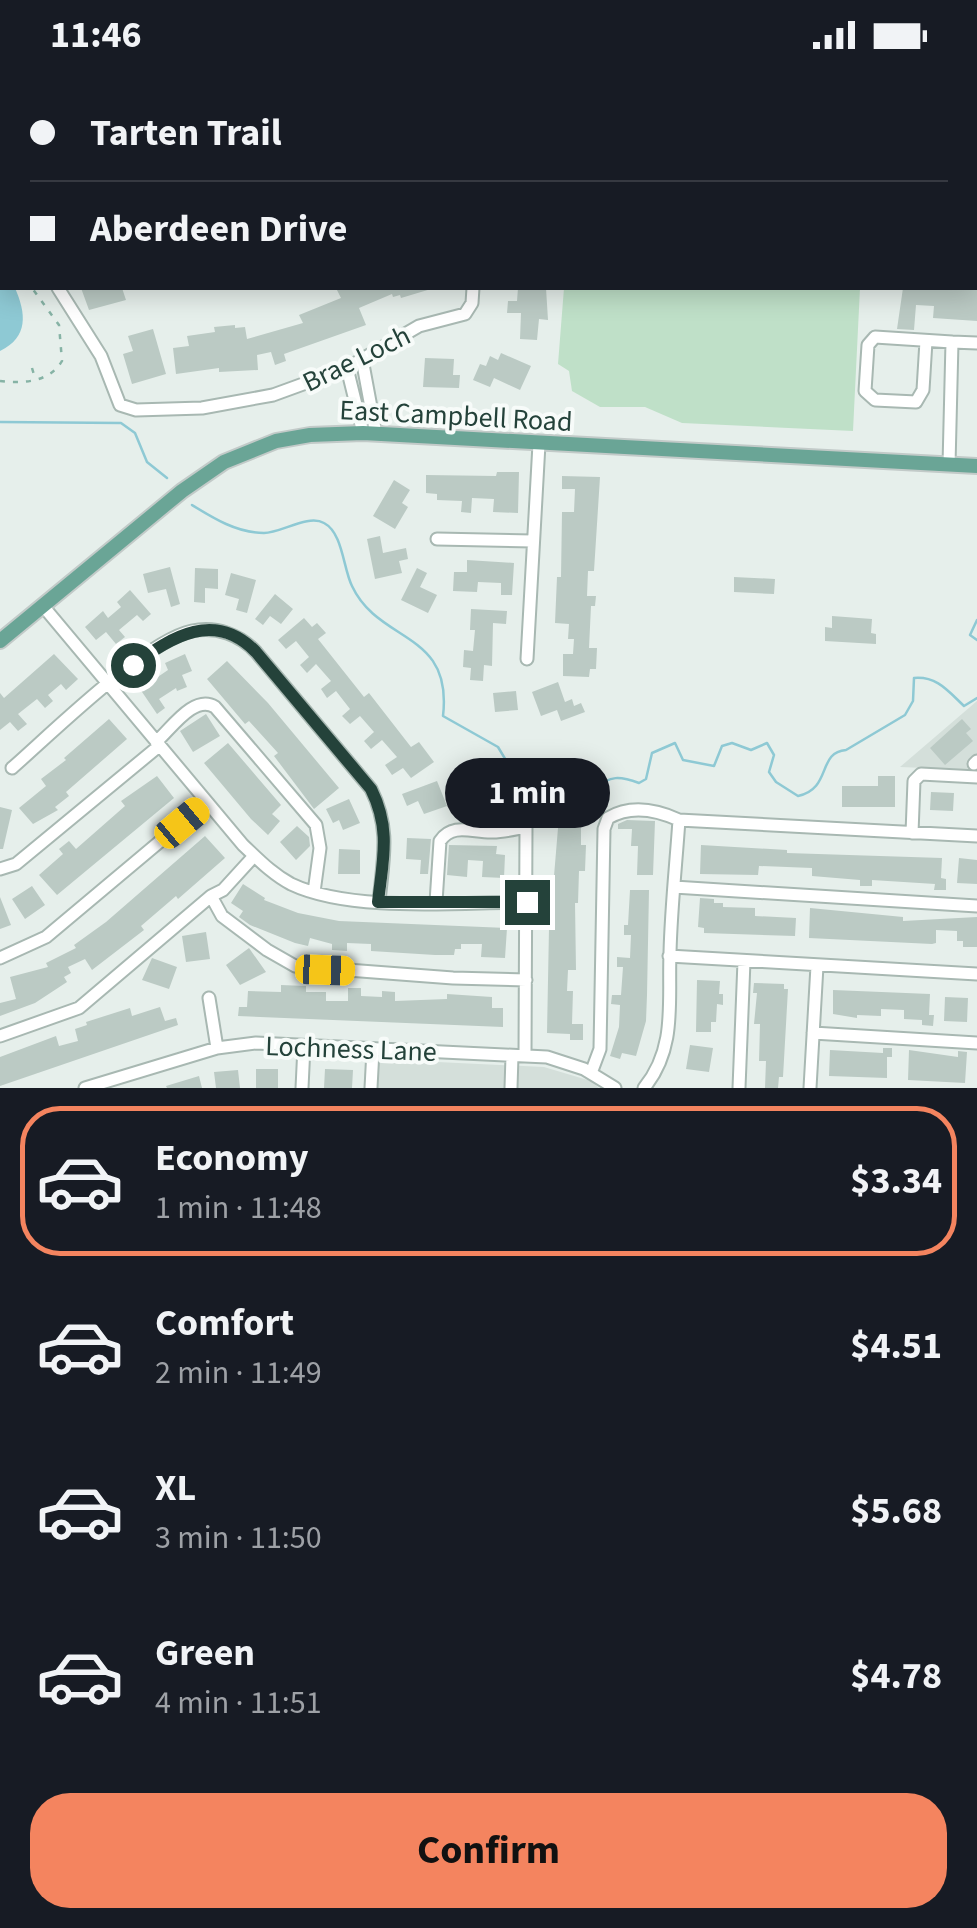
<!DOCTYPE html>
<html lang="en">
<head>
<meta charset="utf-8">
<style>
	:root { --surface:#171b24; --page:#242831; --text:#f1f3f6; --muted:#9ea1a6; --line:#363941; --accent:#f4845f }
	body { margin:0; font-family:"Source Sans 3",sans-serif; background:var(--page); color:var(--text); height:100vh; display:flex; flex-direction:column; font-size:38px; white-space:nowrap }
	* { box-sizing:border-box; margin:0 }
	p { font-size:32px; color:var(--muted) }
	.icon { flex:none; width:55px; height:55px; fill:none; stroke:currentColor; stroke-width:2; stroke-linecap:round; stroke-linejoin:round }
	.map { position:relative; height:1018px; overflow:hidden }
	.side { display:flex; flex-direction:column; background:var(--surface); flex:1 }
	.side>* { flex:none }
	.guide { position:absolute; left:0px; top:0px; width:978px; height:220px; box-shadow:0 5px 25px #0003; display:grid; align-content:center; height:220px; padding:0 30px; background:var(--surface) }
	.end { position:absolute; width:45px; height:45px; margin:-22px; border:12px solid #24423a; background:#fff; box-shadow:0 0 0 5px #fff }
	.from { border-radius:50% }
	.bubble { position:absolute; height:70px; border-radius:35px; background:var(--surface); box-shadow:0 5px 25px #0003; font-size:32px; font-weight:700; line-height:70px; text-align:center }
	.car { position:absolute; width:30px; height:60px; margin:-30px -15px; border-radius:12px; box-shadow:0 0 8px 2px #0007; background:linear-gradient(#f5c518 24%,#345 0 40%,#f5c518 0 76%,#345 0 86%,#f5c518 0) }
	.guide b { display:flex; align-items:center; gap:35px; height:95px; font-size:38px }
	.guide b+b { border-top:2px solid var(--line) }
	.guide i { width:25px; height:25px; background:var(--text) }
	ul { padding:18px 0 0; list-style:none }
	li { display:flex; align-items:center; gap:30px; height:150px; margin:0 20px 15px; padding:0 10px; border:5px solid transparent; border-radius:40px }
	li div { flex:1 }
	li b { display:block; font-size:38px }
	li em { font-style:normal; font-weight:700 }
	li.active { border-color:var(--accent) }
	li>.icon { width:90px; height:90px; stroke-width:1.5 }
	.action { display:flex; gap:20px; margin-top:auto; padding:20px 30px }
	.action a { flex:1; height:115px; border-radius:40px; background:var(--accent); color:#111; font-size:40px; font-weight:700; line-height:115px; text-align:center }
	.status { display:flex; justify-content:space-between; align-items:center; height:70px; padding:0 50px; background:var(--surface); direction:ltr }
	.status svg { height:28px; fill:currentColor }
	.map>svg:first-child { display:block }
</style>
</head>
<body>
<div class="status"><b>11:46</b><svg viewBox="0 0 49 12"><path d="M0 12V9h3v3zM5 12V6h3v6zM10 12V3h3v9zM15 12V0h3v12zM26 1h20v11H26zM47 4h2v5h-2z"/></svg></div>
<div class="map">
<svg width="977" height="1018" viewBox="0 0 977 1018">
	<rect width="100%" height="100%" fill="#e6efeb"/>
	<path fill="#d4dfda" d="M977 631V700L900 697Z
		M375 989 544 997 591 1011 599 1018H374Z"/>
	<path fill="#bfe0c8" d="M564 218H860L853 361 682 353 645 337H600L572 321 569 301 558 294Z"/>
	<path fill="#8ec9d4" d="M0 208 2 218H15C26 243 29 267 0 281Z"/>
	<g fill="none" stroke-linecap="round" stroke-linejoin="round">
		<path stroke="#8ec9d4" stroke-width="2.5" d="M295 2 298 0
			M0 89 2 88
			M0 352 121 353 135 363 147 392 167 408
			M192 435C213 448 237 463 264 463 281 463 308 444 324 453 343 463 343 498 352 516 379 574 453 560 443 646L498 677 513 702C534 705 544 710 556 728L567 729 572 703 581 704 595 719C610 705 620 706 639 713L646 709 652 683 675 673 683 690 714 696 722 676 732 673 751 680 767 673 774 685 769 702 776 712 798 726C832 719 817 682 846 680L905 645 913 631 914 608C937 606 948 621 964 636L977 628
			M977 550 970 565 977 570"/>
	</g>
	<path fill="#bbcac4" d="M81 218H122L126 230 89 240Z
		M336 218 431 219 401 228 400 225 393 227 392 224 359 238 366 255 284 284 286 291 275 295 271 282 257 285 258 300 219 302V298L176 304 173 278 189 276 187 266 215 262 214 257 235 255V258L245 257 247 269 303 253 299 245 341 228Z
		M518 218H546L548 250 539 249 537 270 520 269 521 243H507L508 231H517Z
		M903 218H977V251L933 248 934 236 916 235 914 260 897 259Z
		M153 259 166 304 132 314 123 284 133 281 128 266Z
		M501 283 531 296 520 320 494 308 490 317 473 310 480 294 486 296 490 286 498 290Z
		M425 288 454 289 453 305H460L459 318 423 317Z
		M497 402H519L518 443 493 442 494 429 472 428 471 443 461 442 462 431 437 430V424L426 423V405L496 406Z
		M562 406 600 407 594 501H588L587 526H596L595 536H591L589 578H597L596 599H590L589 607 563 606V584H573L574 569H568L569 554 555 553 557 507H561L562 442H574L575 419H562Z
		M394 410 410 420 402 433 408 437 395 459 373 446Z
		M380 466 383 483 406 478 408 489 399 491 402 503 375 509 367 469Z
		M467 490 514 493 512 525H501V513L478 512 477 522 453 521 454 502H467Z
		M170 497 180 534 171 537 166 519 148 523 143 504Z
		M195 498 218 499V519L205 518V533L194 532Z
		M417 498 427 503 420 517 437 525 428 543 401 530Z
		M231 503 256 510 247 543 236 540 239 529 225 525Z
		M734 507 775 509 774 524 734 522Z
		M130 520 151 544 143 551 137 545 119 560 125 567 116 574 106 562 96 570 85 557 103 541 108 548 121 537 117 532Z
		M275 524 293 539 281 554 270 546 263 555 255 549Z
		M471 539 507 541 506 554 493 553 492 596 484 595 483 611 470 610 471 598 463 597 464 580 473 581 475 560H470Z
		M832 546 872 549 871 563 876 564V574L825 571V557L832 558Z
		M304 548 312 557 317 553 326 563 318 569 364 627 369 623 411 677 419 672 434 692 411 708 403 698 392 705 385 695 397 687 382 670 371 679 364 671 374 662 360 646 350 654 342 646 350 639 336 621 327 628 321 619 331 611 316 594 307 603 300 595 309 587 296 571 286 579 278 570Z
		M54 584 78 609 66 620 61 614 48 625 53 631 45 638 37 629 18 644 27 654 18 661 10 652 0 660V623L4 628Z
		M185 584 192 601 182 605 187 617 177 621 176 618 159 629 165 638 157 644 140 619 168 600 165 593Z
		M227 591 268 633 339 718 314 739 274 686 278 683 249 651 245 654 207 609Z
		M558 612 565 632 572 629 574 636 581 633 585 642 561 651 557 640 541 646 532 622Z
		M516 621 518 640 495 642 493 623Z
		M206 644 220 666 193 682 180 661Z
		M109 649 127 669 66 722 69 726 55 737 58 740 33 754 19 738 46 716 41 709 66 690 64 688Z
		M962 649 971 659 966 663 973 671 945 695 930 678Z
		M228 673 281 735 272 744 280 751 268 765 251 749 204 693Z
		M157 706 174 728 57 825 39 805 63 784 59 779 69 771 76 779 125 736 121 731Z
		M878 706H895V737H842V716H878Z
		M437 711 447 736 424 744 418 731 407 736 402 724Z
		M931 722 954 723 953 741 930 740Z
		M475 724 497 729 492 753 458 745 460 734 472 737Z
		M349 729 360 753 343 760 339 750 333 753 326 739Z
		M0 737 12 740 3 779H0Z
		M559 746H581V775H586L585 801H579L578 833H575L576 900H568L567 921H573L572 954H583V970H570V964L547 963 550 806H554Z
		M627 750 655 751 653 805H637L638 776H631L632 759H618V754Z
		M297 756 309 767 310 776 296 790 280 772Z
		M205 766 225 788 178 829 176 826 141 856 144 860 92 900 85 889 68 897 71 903 64 907 67 912 35 933 0 946V933L16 929 10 907 48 897 46 893 76 878 74 875 106 852Z
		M407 768 431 769 428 804H420L421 790 406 789Z
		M449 775 497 776 496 784 505 785 504 808 482 807 483 791 468 790 467 807 447 805Z
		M701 775 787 780V783L942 788 941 808 946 809V820H934L935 814 872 810V816H860V810L812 806V798L759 796 758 805 700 804Z
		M339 779 360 780V804H338Z
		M959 788 977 790V814L957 813Z
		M243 814 265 828 264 830 298 843 339 851 507 858 505 888 481 887 482 874H461V879H455L454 885H435L371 881V874L347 873V881L332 880V874L310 868 308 876 295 873 250 855 239 847 243 841 231 833Z
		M32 816 45 835 25 849 12 829Z
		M630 820H649L647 925 646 951 636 986 622 983 620 989 610 986 619 957 620 935 611 934 612 925H621L623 897H617V887L630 888 631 865H624V855H628Z
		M0 827 11 855 0 859Z
		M700 828 714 829V833H723V837L755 838V846L796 848 795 866 704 863V858L698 857Z
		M810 838 903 847V851L977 847V877H963V871H957V861L936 860V873L932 874 809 868Z
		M206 862 210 889 186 892 182 866Z
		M249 878 266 902 240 915 226 895Z
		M152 888 177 897 169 919 142 910Z
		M697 910 720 911 719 924H723V935L717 934 716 952H711V962H696Z
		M754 913 784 914V919H788L783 1007H779L778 1018H765L766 991H759L760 954H754L757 923H753Z
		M281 915 306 916V922H326V931H348V918H361V926L382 927V921L395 922V931L447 929V924L492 927V938H503V957L238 946 239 937H247L248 921 281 922Z
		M833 920 930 924 929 945H934L933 956 922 955V950L904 949V940L881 939V946L857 945V948L833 944Z
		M945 927 968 928 967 952 944 951Z
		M160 937 165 951 176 948 178 955 0 1016V987L56 966 59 976 78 971 75 959 87 955 86 952 130 938 132 946Z
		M690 975 713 978 709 1002 686 999Z
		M883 978H892V987H887V1008L829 1006 830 980 883 983Z
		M909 980 958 987V981L967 982 965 1013 908 1010Z
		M256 999H278V1018H256Z
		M325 999 353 1000 352 1018H324Z
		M238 1000 240 1018H216L214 1002Z
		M199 1006 202 1018H167L166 1016Z"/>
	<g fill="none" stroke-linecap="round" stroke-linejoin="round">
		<g stroke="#a8b8b2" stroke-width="15">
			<path id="minor" d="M418 2 420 0
				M586 2V0
				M691 2 692 0
				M975 59H977
				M975 86 977 87
				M975 136H977
				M58 218 101 286 120 335 136 340 202 338 273 325 347 298 419 256 465 244 472 233 473 218
				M926 271 923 320 916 332 875 330 865 321 868 275 875 267 952 272
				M362 289 376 364
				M347 298 363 363
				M949 395 952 272 977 273
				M437 469 532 471
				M43 536 243 775C258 789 272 804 291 814 352 843 459 832 527 832
				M527 589 539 374
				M156 672C171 659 194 624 215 637L316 755 320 778 314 822
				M974 694 977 691
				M12 698C51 664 145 571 192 561 217 556 240 565 256 582L371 719C391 759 383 789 379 832
				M912 763 914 711 921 704 977 707
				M254 786 223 820 211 826 222 846 267 880 295 896 453 908 526 910
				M0 799 16 794 159 676
				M674 817 977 836
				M436 832 440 771C453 752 473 763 493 762 504 762 515 759 526 757L525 986
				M669 886 977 904
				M0 888 46 867 207 732
				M209 928 217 978
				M813 963 977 973
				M0 966 79 938 211 826
				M591 1003 600 979 604 759 608 748C630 735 655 739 679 750L977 766
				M85 1018 217 978 256 973 547 987 584 999 615 1018
				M302 1018 304 976
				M371 1018 373 980
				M511 1018 512 986
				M644 1018C677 978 668 931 670 883 671 839 676 794 679 750
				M739 1018 744 891
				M810 1018 817 896"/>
		</g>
		<g stroke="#c2cac8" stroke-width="18">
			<path id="major" d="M0 571 182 421 224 392 276 371 310 365 363 363 977 396"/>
		</g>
		<path stroke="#86b3a5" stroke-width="2.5" stroke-dasharray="5 8" stroke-linecap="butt" d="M0 192 2 193
			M32 298 35 308
			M0 311C23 314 50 312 62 291L59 255 32 218"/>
		<use href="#minor" stroke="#fff" stroke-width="11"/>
		<use href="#major" stroke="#6aa596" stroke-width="14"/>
	</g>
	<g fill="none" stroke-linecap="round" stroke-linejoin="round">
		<path stroke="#24423a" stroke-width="12" d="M133 595C173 566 215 540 256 582L371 719C391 759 383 789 378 832H527"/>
	</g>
	<g text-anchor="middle" stroke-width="8" stroke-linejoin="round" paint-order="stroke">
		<g font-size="28" fill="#24423a" stroke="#f7fbf9">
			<text transform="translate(356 288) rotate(-26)" y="10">Brae Loch</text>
			<text transform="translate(456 345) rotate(3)" y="10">East Campbell Road</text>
			<text transform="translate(351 978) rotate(2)" y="10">Lochness Lane</text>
		</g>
	</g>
</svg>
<i class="end from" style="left:133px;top:595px"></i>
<i class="end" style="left:527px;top:832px"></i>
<div class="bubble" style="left:445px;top:688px;width:165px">1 min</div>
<i class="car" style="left:182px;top:753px;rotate:50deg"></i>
<i class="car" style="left:325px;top:900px;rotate:92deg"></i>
<div class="guide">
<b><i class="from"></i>Tarten Trail</b>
<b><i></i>Aberdeen Drive</b>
</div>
</div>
<section class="side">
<ul>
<li class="active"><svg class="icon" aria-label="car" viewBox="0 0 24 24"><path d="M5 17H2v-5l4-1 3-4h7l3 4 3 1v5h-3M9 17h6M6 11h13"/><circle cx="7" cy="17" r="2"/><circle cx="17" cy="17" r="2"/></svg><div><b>Economy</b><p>1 min · 11:48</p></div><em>$3.34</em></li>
<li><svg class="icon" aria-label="car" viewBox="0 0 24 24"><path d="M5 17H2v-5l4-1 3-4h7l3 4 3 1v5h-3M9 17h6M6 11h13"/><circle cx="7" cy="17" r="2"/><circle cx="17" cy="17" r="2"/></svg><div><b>Comfort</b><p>2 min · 11:49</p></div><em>$4.51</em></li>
<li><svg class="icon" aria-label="car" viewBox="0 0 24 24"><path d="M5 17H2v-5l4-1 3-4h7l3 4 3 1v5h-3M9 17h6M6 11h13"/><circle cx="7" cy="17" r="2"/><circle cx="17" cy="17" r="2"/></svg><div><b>XL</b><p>3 min · 11:50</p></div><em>$5.68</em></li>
<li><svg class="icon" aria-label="car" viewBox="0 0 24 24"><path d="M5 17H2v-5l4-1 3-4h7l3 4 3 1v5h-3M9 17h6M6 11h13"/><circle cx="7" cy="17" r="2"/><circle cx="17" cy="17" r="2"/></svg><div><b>Green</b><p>4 min · 11:51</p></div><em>$4.78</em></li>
</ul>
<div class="action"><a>Confirm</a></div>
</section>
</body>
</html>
